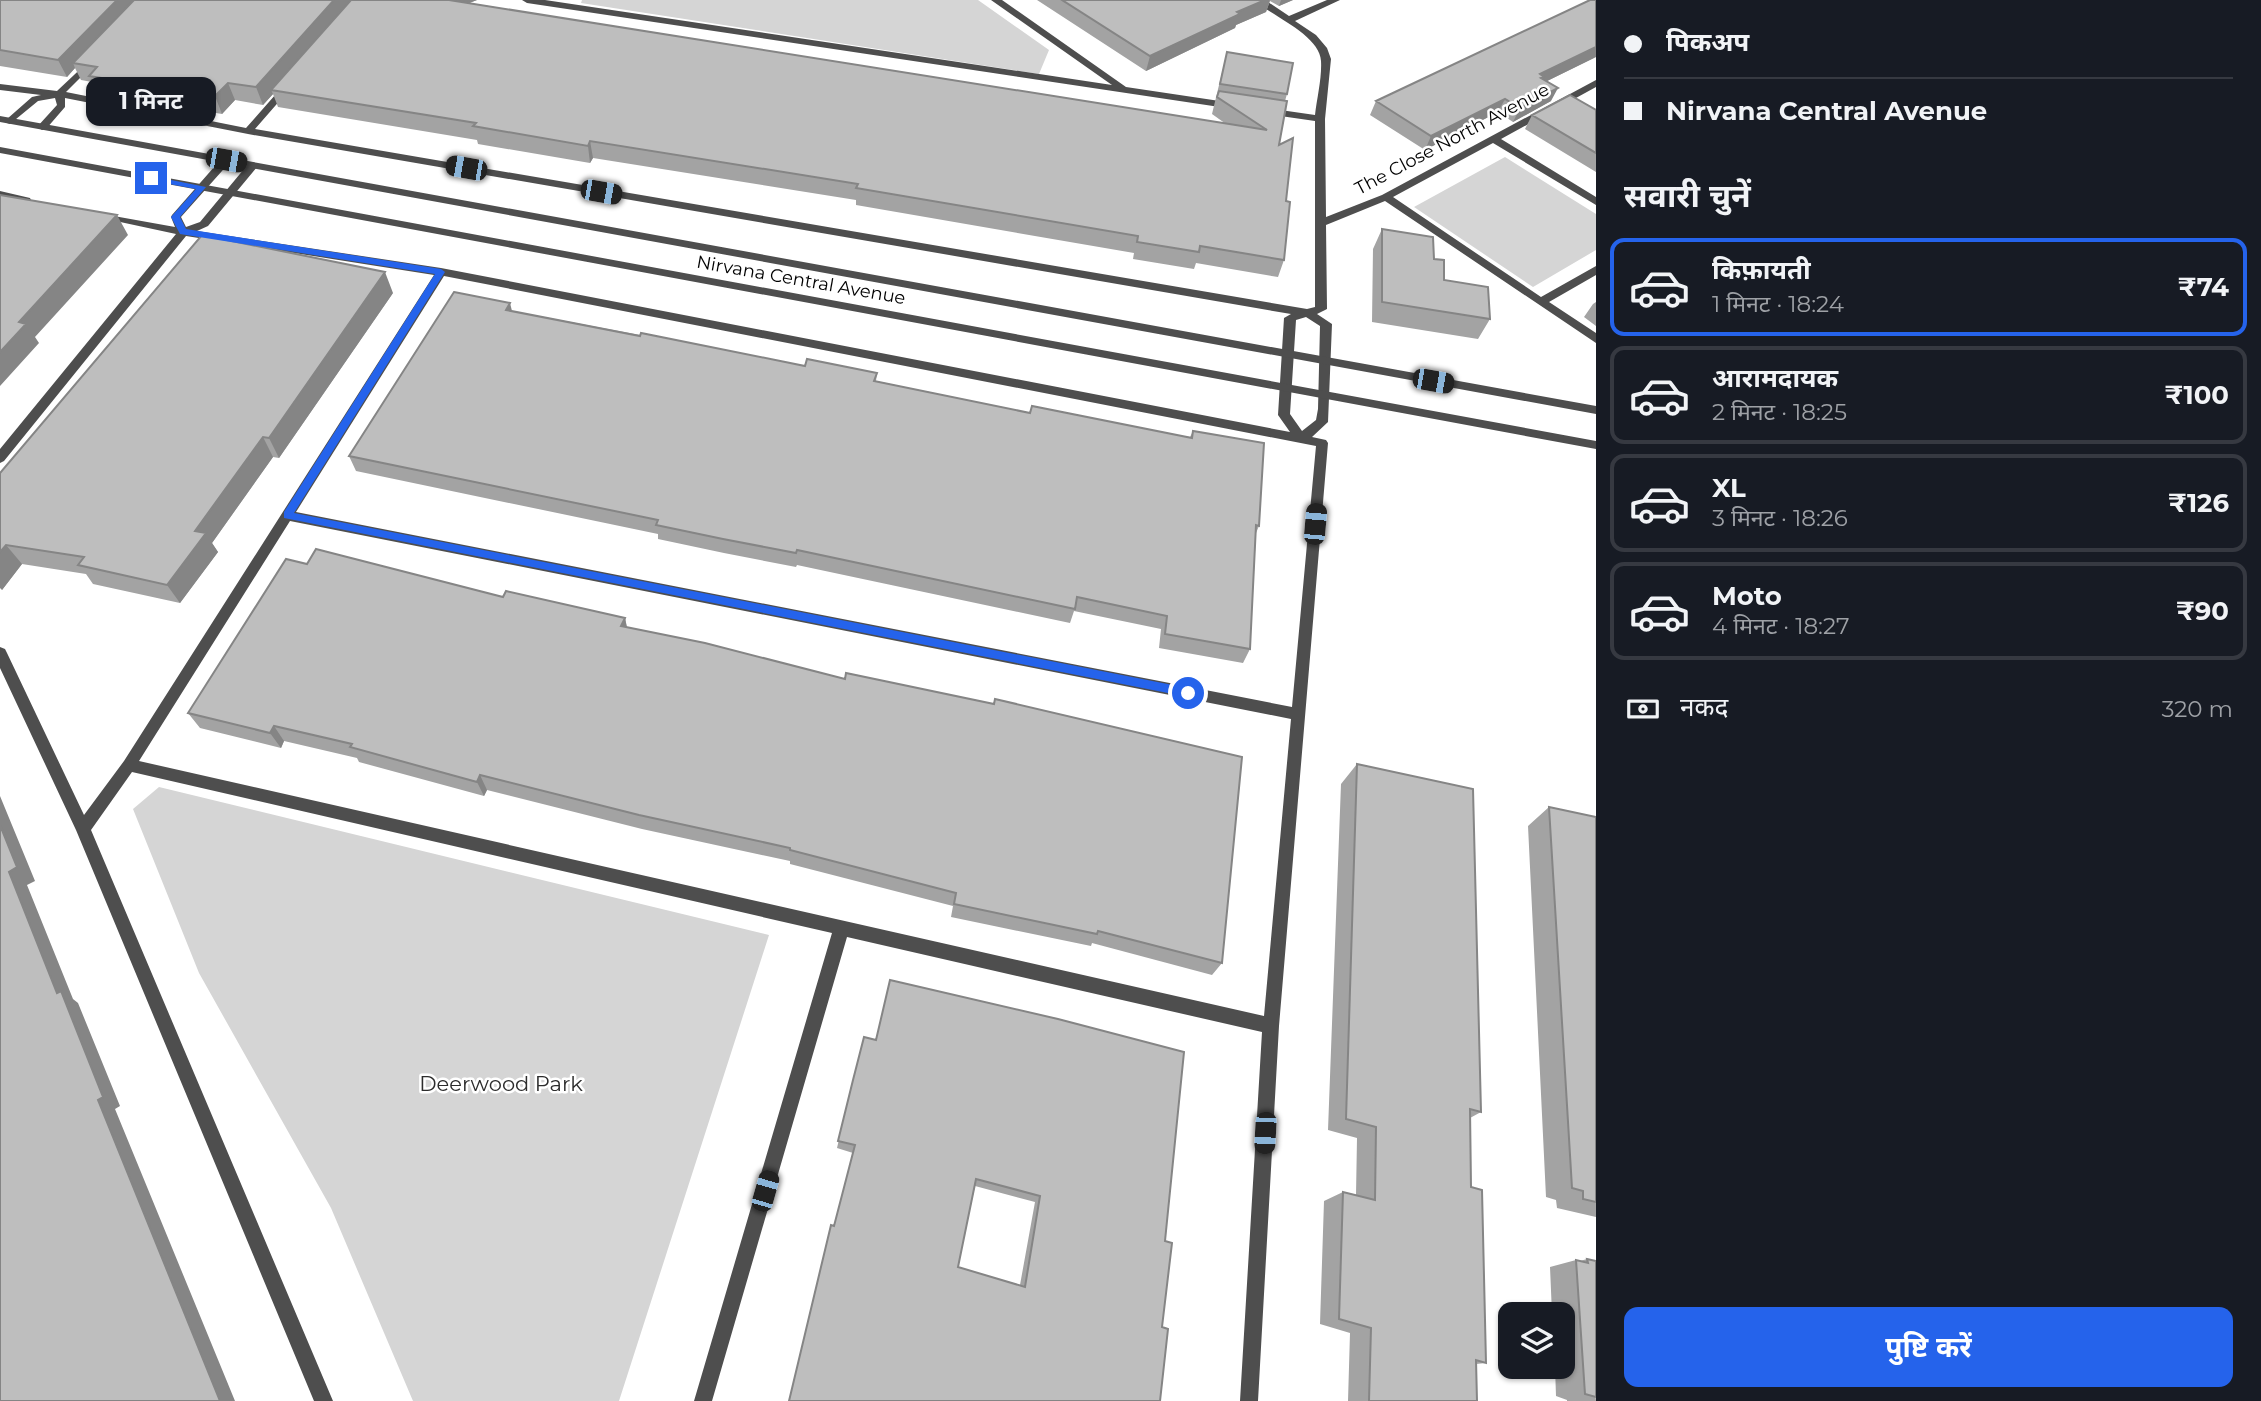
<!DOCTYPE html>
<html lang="hi">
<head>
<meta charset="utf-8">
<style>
	:root { --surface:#171b24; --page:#20242c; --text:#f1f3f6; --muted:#9ea1a6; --line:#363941; --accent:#2563eb }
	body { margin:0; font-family:Montserrat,"Noto Sans Devanagari",sans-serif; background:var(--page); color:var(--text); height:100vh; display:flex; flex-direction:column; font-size:26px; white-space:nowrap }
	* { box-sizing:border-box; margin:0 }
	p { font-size:23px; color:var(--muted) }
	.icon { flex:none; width:38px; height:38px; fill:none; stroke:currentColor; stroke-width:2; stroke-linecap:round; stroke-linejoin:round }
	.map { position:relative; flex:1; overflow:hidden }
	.details { display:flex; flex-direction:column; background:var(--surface); width:665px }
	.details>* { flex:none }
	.hud { display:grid; align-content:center; height:154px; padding:0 28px; background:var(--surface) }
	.controls { position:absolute; left:1498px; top:1302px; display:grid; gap:14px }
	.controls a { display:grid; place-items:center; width:77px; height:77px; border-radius:14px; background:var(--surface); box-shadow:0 2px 5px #0004; font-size:35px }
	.end { position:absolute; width:32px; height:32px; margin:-16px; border:9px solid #2563eb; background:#fff; box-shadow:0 0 0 4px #fff }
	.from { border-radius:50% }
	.bubble { position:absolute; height:49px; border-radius:14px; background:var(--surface); box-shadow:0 2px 5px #0004; font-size:23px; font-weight:700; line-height:49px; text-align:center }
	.car { position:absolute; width:21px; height:42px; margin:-21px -10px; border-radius:9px; box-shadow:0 0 5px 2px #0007; background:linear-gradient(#222 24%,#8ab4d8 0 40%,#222 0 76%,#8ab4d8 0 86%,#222 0) }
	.hud b { display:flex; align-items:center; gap:24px; height:66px; font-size:26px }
	.hud b+b { border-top:2px solid var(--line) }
	.hud i { width:18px; height:18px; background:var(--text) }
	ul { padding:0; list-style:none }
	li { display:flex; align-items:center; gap:21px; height:98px; margin:0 14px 10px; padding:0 14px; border:4px solid var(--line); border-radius:14px }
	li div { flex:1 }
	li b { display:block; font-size:26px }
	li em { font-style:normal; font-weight:700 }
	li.active { border-color:var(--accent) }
	li>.icon { width:63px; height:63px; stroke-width:1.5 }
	h2 { padding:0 28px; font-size:32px; line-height:84px }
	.pay { display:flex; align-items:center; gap:18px; height:77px; padding:0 28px; font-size:26px }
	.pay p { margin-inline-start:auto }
	.button { display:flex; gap:14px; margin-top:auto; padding:14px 28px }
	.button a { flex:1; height:80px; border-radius:14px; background:var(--accent); color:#fff; font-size:28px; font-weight:700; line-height:80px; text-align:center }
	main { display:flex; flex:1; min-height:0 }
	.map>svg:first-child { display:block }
</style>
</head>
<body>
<main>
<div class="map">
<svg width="1596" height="1401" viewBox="0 0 1596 1401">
	<rect width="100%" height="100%" fill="#fff"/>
	<path fill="#d5d5d5" d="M582 0H978L1049 50 1039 74 581 3Z
		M1505 157 1596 214V250L1533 287 1414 207Z
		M159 787 769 935 619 1401H413L331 1208 199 973 133 809Z"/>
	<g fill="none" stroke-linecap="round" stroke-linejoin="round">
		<path fill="#4e4e4e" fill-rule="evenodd" d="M522 0H545L1112 85 991 0H1002L1126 87 1233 103 1238 106 1233 109 527 3Z
			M1254 0H1265L1289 16 1327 0H1340L1295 21 1316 35 1327 48 1331 59 1325 119 1326 217 1382 195 1596 80V87L1501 139 1596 197V205L1493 143 1393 197 1541 297 1596 266V275L1549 302 1596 333V343L1385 201 1326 225 1327 309 1317 314 1332 324 1328 422 1312 437 1326 440 1328 443 1279 1026 1258 1401H1240L1262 1032 847 937 712 1401H694L832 933 132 772 91 830 333 1401H314L76 830 0 668V647L5 649 7 653 84 815 124 761 434 275 186 236 4 461 0 463V449L176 234 97 217V213L175 227 171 217 172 215 222 158 226 157 231 160 230 162 181 217 186 227 200 222 249 163 253 162 258 165 257 167 208 226 197 231 441 268 1290 432 1278 415 1284 318 1291 314 248 134 65 98V107L46 129 42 130 37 127 57 105 55 98 38 101 10 124 7 123V119L32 97 41 95 0 90V84L57 91 91 59 94 60V64L66 92 246 128 283 86H289V90L255 129 1307 309 1315 307V121L1266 114 1261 111 1266 108 1315 115C1317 98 1322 78 1321 61 1320 35 1272 16 1254 0ZM444 276 1316 446 1292 707 296 512ZM1306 317 1320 326 1318 409 1316 420 1302 431 1290 414 1296 320ZM290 521 1291 719 1264 1016 139 761Z
			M0 191 30 198 31 200 26 203 0 197Z"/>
		<path fill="#4e4e4e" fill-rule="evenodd" d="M0 116 1596 406V414L0 122Z
			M0 147 1596 441V449L0 153Z"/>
	</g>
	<path fill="#a3a3a3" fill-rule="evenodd" d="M0 0H477L469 3 1226 124 1212 114 1227 52 1287 94 1285 101 1279 145 1286 201 1284 260 1278 277 1196 263 1194 269 1133 259 1134 253 856 205V200L593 158 590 163 478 144 477 140 278 107 273 94 263 105 235 100 222 114 98 93 92 82 81 80 75 68 67 77 0 66Z
		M1037 0H1293L1279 6 1270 1 1266 12 1236 25 1235 28 1146 71Z
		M1596 57 1547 81 1551 101 1513 122 1498 112 1425 150 1370 115 1376 101Z
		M1596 110V172L1525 129 1532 115Z
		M1382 229 1434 259 1444 280 1490 319 1478 339 1372 322 1373 249Z
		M393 293 279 458 273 457 212 543 218 552 180 603 93 584 86 574 22 564 2 590 0 473Z
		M1596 302V326L1584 317 1593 304Z
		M512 311 805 366 877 373 876 381 1030 413 1190 437 1193 431 1259 526 1256 533 1250 649 1243 663 1159 648 1161 629 1074 611 1070 623 797 565 796 567 724 553 658 539V534L356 471 349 456Z
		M503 597 625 618 627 627 1222 963 1212 975 1092 943 1091 946 951 917 953 906 790 864V861L642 829 487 790 484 796 359 762 357 758 284 741 281 748 200 728 188 713Z
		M1357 764 1481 1112 1470 1118 1471 1187 1486 1363 1476 1364 1477 1401H1348L1350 1333 1320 1324 1324 1201 1343 1192 1356 1195 1357 1138 1328 1130 1341 784Z
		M1549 807 1596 817V1217L1557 1208 1556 1200 1546 1197 1528 826Z
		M853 1080 1165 1241 1160 1401 834 1226 853 1153 837 1148ZM975 1186 1035 1202 1020 1285 958 1267Z
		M1587 1259 1596 1401H1567V1400L1556 1396 1555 1367H1563V1314H1552L1550 1267 1576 1260 1580 1261Z"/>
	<path fill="#858585" d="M117 0H141L73 63 75 68 67 77 58 60Z
		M334 0H354L271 90 273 94 263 105 256 87Z
		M435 0H477L439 15Z
		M1265 0H1270L1266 12 1236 25 1235 28 1146 71 1150 56 1237 12Z
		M1281 0H1293L1279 6Z
		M1596 47V57L1539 85 1540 74Z
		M228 83 235 100 222 114 215 96Z
		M1558 88 1551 101 1513 122 1520 108Z
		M1505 99 1498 112 1425 150 1431 136Z
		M590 141 593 158 590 163 588 146Z
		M117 215 128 235 35 337 39 343 0 386V352L19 322Z
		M385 272 393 293 279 458 269 438Z
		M510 303 514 319 506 310Z
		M263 437 273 457 212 543 218 552 180 603 167 585 195 531Z
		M6 545 22 564 2 590 0 588V552Z
		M625 618 628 634 621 626Z
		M274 726 284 741 281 748 270 733Z
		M480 775 487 790 484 796 477 782Z
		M0 796 35 881 27 885 73 999 78 1003 120 1106 115 1109 235 1401H220L98 1100 9 872 0 825Z"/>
	<path fill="#bebebe" stroke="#858585" stroke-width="2" fill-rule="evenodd" d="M0 0H117L58 60 0 50Z
		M134 0H334L256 87 228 83 215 96 89 76 97 67 73 63Z
		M351 0H449L1267 130 1217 97 1219 91 1287 101 1279 145 1293 138 1286 201 1290 202 1284 260 1200 246 1199 252 1137 242 1138 236 856 188 858 184 590 141 588 146 473 126 476 123 271 90Z
		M1062 0H1265L1237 12 1240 14 1150 56Z
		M1590 0H1596V47L1540 74 1544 77 1541 78 1558 88 1520 108 1505 99 1431 136 1376 101Z
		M1227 52 1293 63 1287 94 1220 84Z
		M1570 95 1596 110V153L1532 115Z
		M0 195 117 215 19 322 26 324 0 352Z
		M1382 229 1433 237 1434 259 1444 260V280L1488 287 1490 319 1382 302Z
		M202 235 385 272 269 438 263 437 195 531 206 533 167 585 78 565 84 557 6 545 0 552V473Z
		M454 292 510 303 506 310 640 336 641 333 805 366 807 359 877 373 874 381 1030 413 1032 406 1192 438 1193 431 1264 443 1259 526 1256 525 1250 649 1165 634 1167 616 1077 597 1075 609 797 550 796 553 723 539 656 525 658 520 349 456Z
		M316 549 503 597 506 591 625 618 621 626 705 643 845 679 846 673 994 704 995 699 1242 757 1222 963 1098 931 1097 934 954 904 956 893 790 850V848L639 815 480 775 477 782 350 747 352 744 274 726 270 733 188 713 286 559 307 564Z
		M1357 764 1473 789 1481 1112 1470 1109 1471 1187 1482 1190 1486 1363 1476 1360 1477 1401H1369L1371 1328 1339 1319 1343 1192 1375 1200 1376 1127 1346 1119Z
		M1549 807 1596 817V1202L1583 1199V1191L1572 1188Z
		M0 825 17 867 9 872 57 993 61 991 103 1097 98 1100 220 1401H0Z
		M890 980 1058 1019 1184 1052 1165 1241 1172 1243 1162 1327 1168 1329 1160 1401H789L831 1225 834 1226 855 1145 838 1141 853 1080 864 1037 876 1040ZM976 1179 1040 1196 1025 1287 958 1267Z
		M1587 1259 1596 1261V1397L1585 1394 1576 1260 1588 1263Z"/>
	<path fill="#2563eb" d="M151 176 206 187 180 217 186 229 441 269 445 272 294 513 1188 688 1192 689V696L1188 697 284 518V512L435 274 180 234 171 217 196 189 148 180Z"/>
	<g text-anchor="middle" stroke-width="5" stroke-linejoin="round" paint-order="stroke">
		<g font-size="18" fill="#000" stroke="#fff">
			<text transform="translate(1452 139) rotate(-28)" y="6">The Close North Avenue</text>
			<text transform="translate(801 280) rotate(10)" y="6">Nirvana Central Avenue</text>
		</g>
		<g font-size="21" fill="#2c2c2c" stroke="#fff">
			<text x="501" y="1091">Deerwood Park</text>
		</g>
	</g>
</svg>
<div class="controls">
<a><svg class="icon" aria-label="layers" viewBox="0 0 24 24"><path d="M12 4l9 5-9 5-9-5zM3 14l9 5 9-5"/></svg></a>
</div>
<i class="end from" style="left:1188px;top:693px"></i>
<i class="end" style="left:151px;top:178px"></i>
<div class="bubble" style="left:86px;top:77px;width:130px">1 मिनट</div>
<i class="car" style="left:226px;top:160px;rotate:100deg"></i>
<i class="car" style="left:466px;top:168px;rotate:280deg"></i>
<i class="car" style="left:601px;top:192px;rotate:100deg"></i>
<i class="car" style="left:1433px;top:381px;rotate:100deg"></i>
<i class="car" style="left:1315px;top:524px;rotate:5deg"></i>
<i class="car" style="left:1265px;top:1133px;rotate:183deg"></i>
<i class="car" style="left:765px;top:1191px;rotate:16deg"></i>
</div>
<section class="details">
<div class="hud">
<b><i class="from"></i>पिकअप</b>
<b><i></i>Nirvana Central Avenue</b>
</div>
<h2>सवारी चुनें</h2>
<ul>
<li class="active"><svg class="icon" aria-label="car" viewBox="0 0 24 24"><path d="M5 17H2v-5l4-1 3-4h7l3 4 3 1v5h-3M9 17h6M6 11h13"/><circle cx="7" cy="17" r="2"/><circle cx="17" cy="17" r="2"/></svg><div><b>किफ़ायती</b><p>1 मिनट · 18:24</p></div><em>₹74</em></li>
<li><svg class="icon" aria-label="car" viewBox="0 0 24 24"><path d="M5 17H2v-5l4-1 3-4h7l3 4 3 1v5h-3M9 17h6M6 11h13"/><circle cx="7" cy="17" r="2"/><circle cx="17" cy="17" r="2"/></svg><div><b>आरामदायक</b><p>2 मिनट · 18:25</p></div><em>₹100</em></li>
<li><svg class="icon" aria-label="car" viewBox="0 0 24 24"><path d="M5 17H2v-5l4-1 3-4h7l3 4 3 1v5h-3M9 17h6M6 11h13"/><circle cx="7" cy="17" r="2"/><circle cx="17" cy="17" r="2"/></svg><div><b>XL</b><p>3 मिनट · 18:26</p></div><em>₹126</em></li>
<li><svg class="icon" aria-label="car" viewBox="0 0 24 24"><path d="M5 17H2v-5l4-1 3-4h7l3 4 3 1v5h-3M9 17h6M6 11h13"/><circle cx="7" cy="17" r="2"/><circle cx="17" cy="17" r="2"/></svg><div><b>Moto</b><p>4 मिनट · 18:27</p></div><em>₹90</em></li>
</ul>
<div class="pay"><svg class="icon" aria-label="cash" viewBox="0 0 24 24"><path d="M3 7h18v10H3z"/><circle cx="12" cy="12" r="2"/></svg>नकद<p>320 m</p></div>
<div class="button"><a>पुष्टि करें</a></div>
</section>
</main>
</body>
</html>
